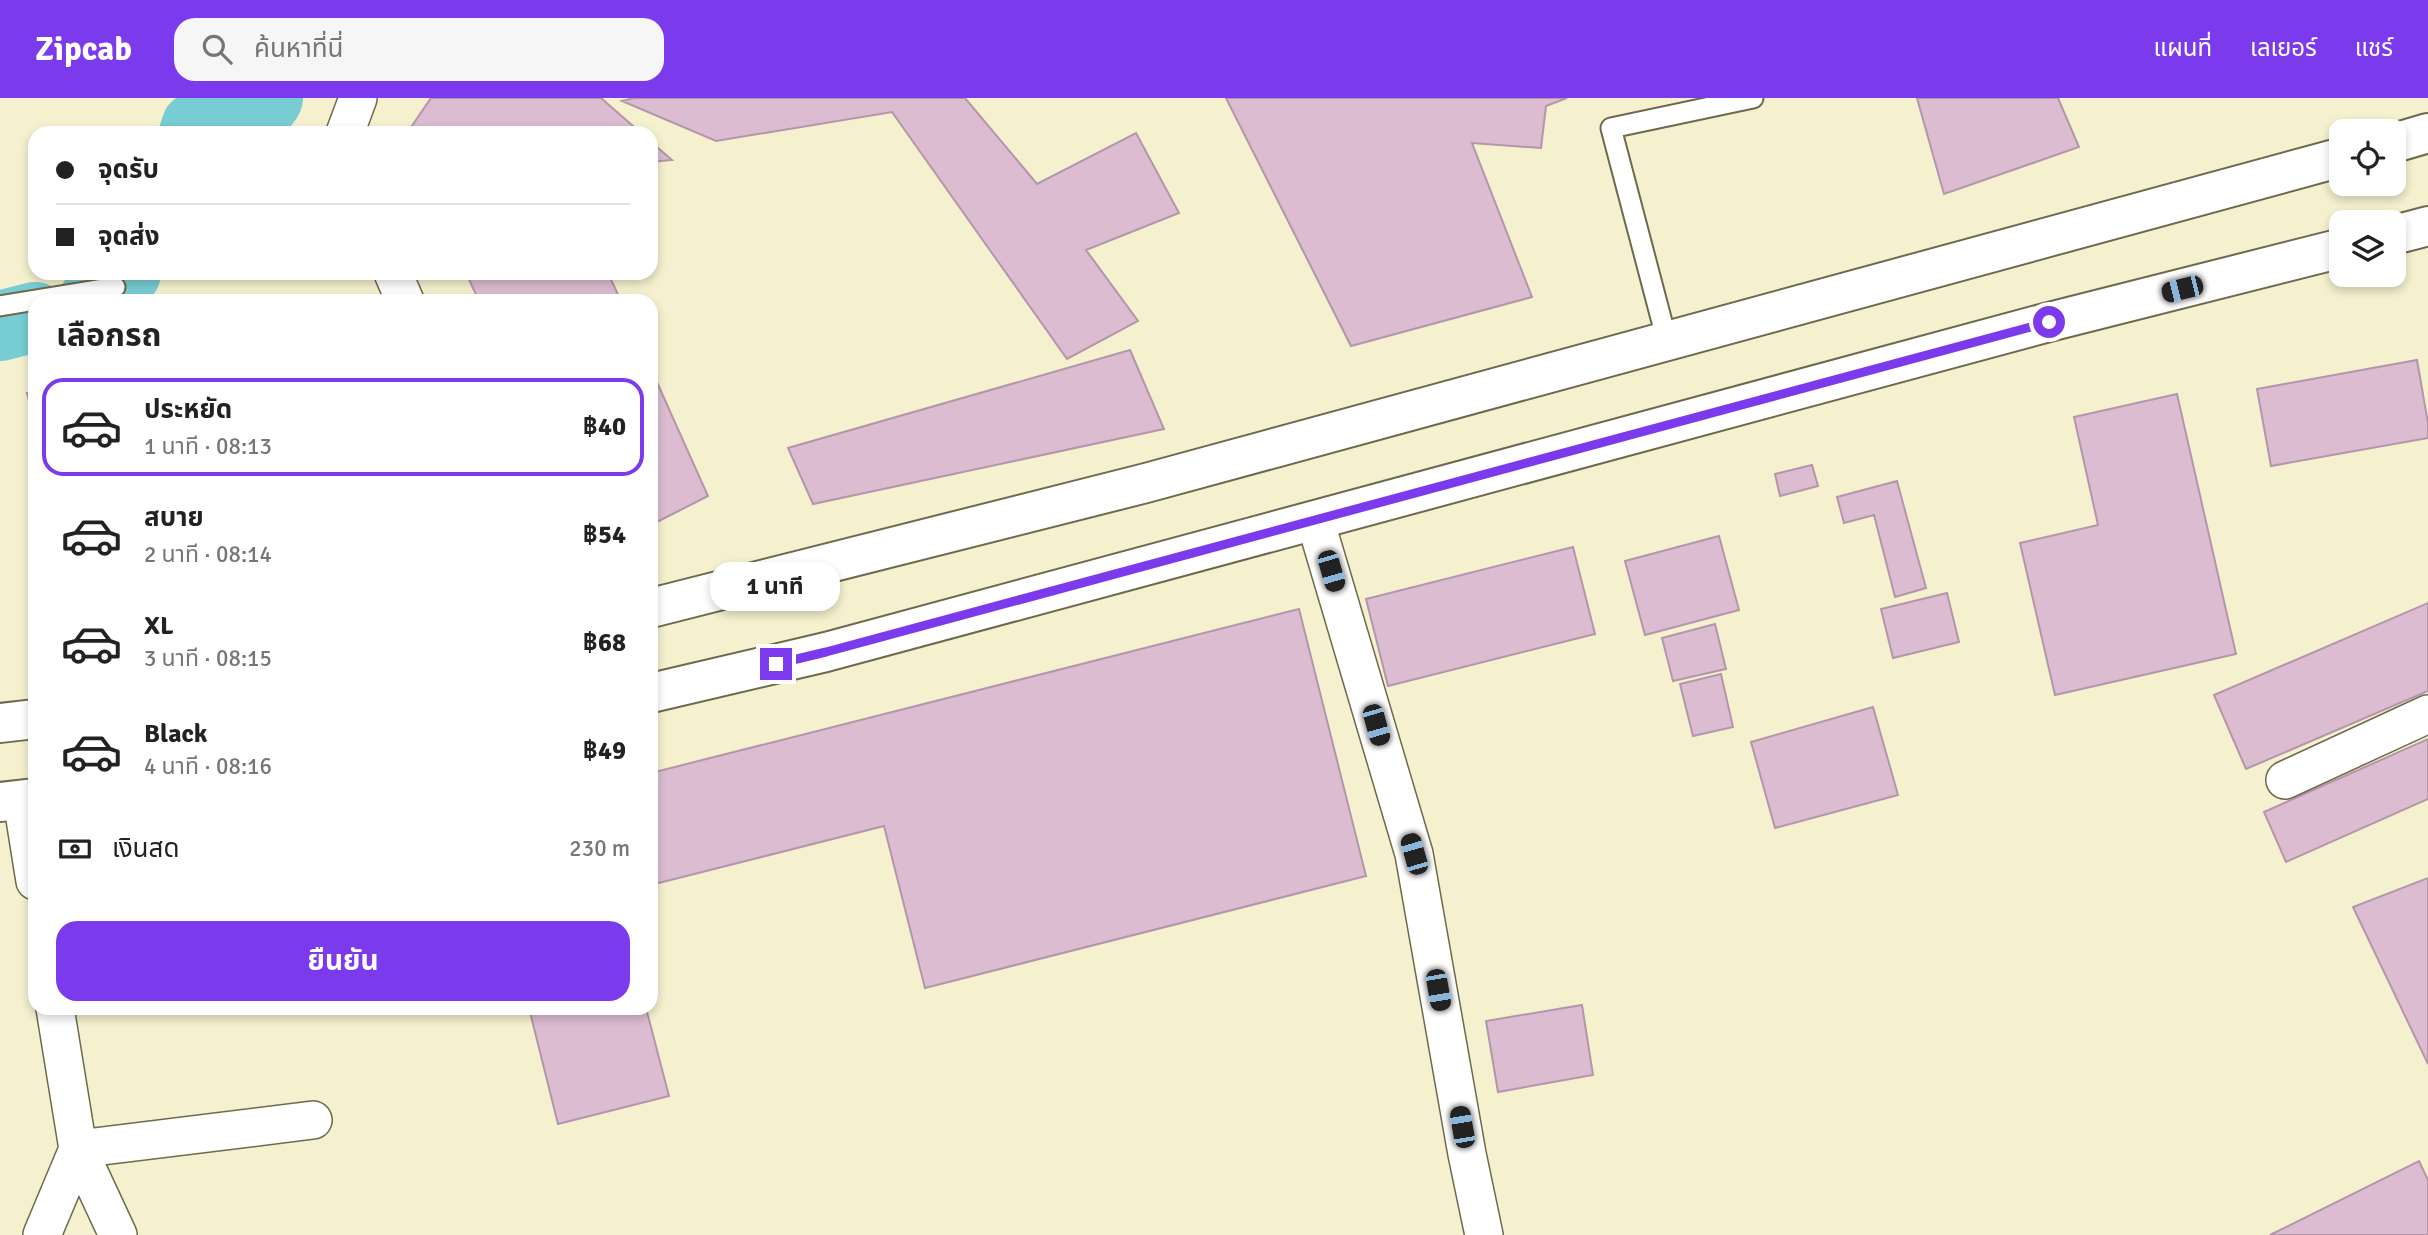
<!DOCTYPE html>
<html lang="th">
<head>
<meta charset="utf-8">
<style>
	:root { --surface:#fff; --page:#f6f6f6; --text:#222; --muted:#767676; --line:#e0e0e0; --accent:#7c3aed }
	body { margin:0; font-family:Signika,"Noto Sans Thai",sans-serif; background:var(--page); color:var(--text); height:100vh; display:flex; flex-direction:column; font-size:26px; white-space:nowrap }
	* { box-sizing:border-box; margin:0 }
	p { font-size:23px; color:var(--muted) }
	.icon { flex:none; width:38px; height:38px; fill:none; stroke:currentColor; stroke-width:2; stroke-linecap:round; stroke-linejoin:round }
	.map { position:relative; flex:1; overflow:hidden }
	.sheet { position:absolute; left:28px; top:196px; width:630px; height:721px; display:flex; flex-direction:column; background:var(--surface); border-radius:21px; box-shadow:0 4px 10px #0003 }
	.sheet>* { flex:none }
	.top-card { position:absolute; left:28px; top:28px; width:630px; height:154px; border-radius:21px; box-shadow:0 4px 10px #0003; display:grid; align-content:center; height:154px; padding:0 28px; background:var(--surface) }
	.tools { position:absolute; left:2329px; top:21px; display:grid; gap:14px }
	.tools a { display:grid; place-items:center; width:77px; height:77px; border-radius:14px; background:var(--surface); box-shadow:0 4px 10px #0003; font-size:35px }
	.end { position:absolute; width:32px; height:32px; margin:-16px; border:9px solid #7c3aed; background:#fff; box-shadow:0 0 0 4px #fff }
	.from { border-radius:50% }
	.bubble { position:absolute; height:49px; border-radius:21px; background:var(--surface); box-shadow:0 4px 10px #0003; font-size:23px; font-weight:700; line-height:49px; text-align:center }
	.car { position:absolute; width:21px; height:42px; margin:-21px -10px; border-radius:9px; box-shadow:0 0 5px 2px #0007; background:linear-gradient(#222 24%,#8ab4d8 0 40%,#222 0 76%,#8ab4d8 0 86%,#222 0) }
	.top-card b { display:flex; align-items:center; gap:24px; height:66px; font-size:26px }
	.top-card b+b { border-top:2px solid var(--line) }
	.top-card i { width:18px; height:18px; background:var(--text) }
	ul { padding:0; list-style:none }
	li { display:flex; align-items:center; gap:21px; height:98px; margin:0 14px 10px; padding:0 14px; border:4px solid transparent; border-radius:21px }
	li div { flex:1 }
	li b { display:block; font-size:26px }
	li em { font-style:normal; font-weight:700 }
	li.current { border-color:var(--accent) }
	li>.icon { width:63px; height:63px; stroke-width:1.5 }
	h2 { padding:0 28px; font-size:32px; line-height:84px }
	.pay { display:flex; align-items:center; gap:18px; height:77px; padding:0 28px; font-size:26px }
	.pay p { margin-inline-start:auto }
	.primary-button { display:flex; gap:14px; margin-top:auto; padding:14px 28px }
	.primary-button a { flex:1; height:80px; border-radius:21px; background:var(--accent); color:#fff; font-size:28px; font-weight:700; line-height:80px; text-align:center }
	header { display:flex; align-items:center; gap:42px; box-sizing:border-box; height:98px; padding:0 35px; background:var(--accent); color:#fff }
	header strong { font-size:33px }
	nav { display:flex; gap:38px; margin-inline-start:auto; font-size:24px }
	.search { width:490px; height:63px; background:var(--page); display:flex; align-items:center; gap:18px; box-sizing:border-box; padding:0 24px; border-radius:21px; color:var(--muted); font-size:26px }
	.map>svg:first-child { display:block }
</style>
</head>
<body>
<header>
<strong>Zipcab</strong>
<div class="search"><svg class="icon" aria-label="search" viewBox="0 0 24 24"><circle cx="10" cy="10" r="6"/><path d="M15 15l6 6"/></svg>ค้นหาที่นี่</div>
<nav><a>แผนที่</a><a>เลเยอร์</a><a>แชร์</a></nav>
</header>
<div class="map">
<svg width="2428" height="1137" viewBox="0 0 2428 1137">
	<rect width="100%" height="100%" fill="#f5f0ce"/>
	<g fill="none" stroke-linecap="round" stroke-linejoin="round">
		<path stroke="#77cdd3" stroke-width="70" d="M194 35 196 29 266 3 268 0
			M93 203 106 200 126 175
			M0 228 35 219"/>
	</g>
	<path fill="#dbbcd1" stroke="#b396aa" stroke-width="2" d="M431 0H601L641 35H407Z
		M634 0H965L1037 86 1136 35 1179 115 1086 152 1138 223 1067 261 892 14 716 43 622 3Z
		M1226 0H1567L1546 8 1541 50 1472 45 1532 199 1351 248Z
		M1917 0H2058L2079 49 1944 96Z
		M651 44 672 62 651 64Z
		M466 175H608L621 203H479Z
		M1130 252 1164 331 813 406 788 350Z
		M2417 262 2428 325V340L2271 368 2257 291Z
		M651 271 708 398 651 427Z
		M27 295H35V325Z
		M2177 296 2236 556 2055 597 2020 445 2098 427 2074 319Z
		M1812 367 1818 388 1780 398 1775 376Z
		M1897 383 1926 490 1895 499 1874 417 1844 425 1837 399Z
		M1719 438 1739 512 1645 537 1625 463Z
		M1573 449 1595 536 1388 588 1366 501Z
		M1947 495 1959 544 1893 560 1881 511Z
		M2428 505V593L2246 671 2214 597Z
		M1299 511 1366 778 925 890 884 728 651 787V675Z
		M1715 526 1726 571 1673 583 1662 540Z
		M1721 576 1733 629 1693 638 1680 586Z
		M1873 609 1898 697 1775 730 1751 644Z
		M2428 641V701L2286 764 2264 714Z
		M2428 780V966L2353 809Z
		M1582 907 1593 977 1498 994 1486 923Z
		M529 910H646L669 998 558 1026Z
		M2419 1063 2428 1082V1137H2270Z"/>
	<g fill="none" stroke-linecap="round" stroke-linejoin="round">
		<g stroke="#6e694c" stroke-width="23">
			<path id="lane" d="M0 208 115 189
				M1667 243 1611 30 1753 0"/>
		</g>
		<g stroke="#6e694c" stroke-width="40">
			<path id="street" d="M345 35 358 0
				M393 175 405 203
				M1315 422 1414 756 1467 1056 1484 1137
				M2285 682 2428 616
				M22 702 35 783
				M55 910 78 1051 118 1137
				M42 1137 78 1051 313 1022"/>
		</g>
		<g stroke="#6e694c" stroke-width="42">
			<path id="secondary" d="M2394 45 2428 35
				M2394 137 2428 128
				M651 510 1146 385 2342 59
				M651 595 826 554 2049 224 2342 150
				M0 625 35 621
				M0 704 35 700"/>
		</g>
		<use href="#lane" stroke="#fff" stroke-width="19"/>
		<use href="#street" stroke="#fff" stroke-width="37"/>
		<use href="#secondary" stroke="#fff" stroke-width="38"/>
	</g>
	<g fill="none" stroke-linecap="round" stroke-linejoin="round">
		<path stroke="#7c3aed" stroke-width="9" d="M776 566 826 554 2049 224"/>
	</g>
</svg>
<div class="tools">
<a><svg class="icon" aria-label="locate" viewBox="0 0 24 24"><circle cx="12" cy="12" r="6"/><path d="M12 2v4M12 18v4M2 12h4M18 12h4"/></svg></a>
<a><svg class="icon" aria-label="layers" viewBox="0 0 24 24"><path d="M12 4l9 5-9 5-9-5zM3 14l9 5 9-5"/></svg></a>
</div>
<i class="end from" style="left:2049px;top:224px"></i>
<i class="end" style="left:776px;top:566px"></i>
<div class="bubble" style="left:710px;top:464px;width:130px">1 นาที</div>
<i class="car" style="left:2182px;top:191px;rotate:256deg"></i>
<i class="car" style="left:1331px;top:473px;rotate:164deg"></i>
<i class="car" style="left:1376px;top:627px;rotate:164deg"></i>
<i class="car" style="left:1414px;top:756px;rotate:344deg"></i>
<i class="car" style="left:1438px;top:892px;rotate:170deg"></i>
<i class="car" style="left:1462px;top:1029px;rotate:350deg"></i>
<div class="top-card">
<b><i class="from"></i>จุดรับ</b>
<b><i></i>จุดส่ง</b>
</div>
<section class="sheet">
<h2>เลือกรถ</h2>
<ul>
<li class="current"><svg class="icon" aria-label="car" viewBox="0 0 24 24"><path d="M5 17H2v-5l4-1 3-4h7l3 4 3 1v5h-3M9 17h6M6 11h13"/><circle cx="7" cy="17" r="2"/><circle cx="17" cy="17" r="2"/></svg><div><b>ประหยัด</b><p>1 นาที · 08:13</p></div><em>฿40</em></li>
<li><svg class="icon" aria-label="car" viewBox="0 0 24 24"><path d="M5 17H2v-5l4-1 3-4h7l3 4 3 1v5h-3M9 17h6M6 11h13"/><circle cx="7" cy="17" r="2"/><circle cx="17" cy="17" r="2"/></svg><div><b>สบาย</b><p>2 นาที · 08:14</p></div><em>฿54</em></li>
<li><svg class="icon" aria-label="car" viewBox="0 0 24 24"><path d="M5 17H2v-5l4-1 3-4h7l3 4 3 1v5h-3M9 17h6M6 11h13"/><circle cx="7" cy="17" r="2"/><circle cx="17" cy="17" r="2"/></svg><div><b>XL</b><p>3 นาที · 08:15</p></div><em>฿68</em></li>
<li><svg class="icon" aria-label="car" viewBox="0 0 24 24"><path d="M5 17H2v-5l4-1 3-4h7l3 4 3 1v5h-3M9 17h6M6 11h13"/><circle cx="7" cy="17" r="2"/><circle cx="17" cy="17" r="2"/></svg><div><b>Black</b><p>4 นาที · 08:16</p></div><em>฿49</em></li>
</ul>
<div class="pay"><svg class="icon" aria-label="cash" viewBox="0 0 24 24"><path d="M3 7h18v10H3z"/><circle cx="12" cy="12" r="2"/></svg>เงินสด<p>230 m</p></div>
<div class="primary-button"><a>ยืนยัน</a></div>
</section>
</div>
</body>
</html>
